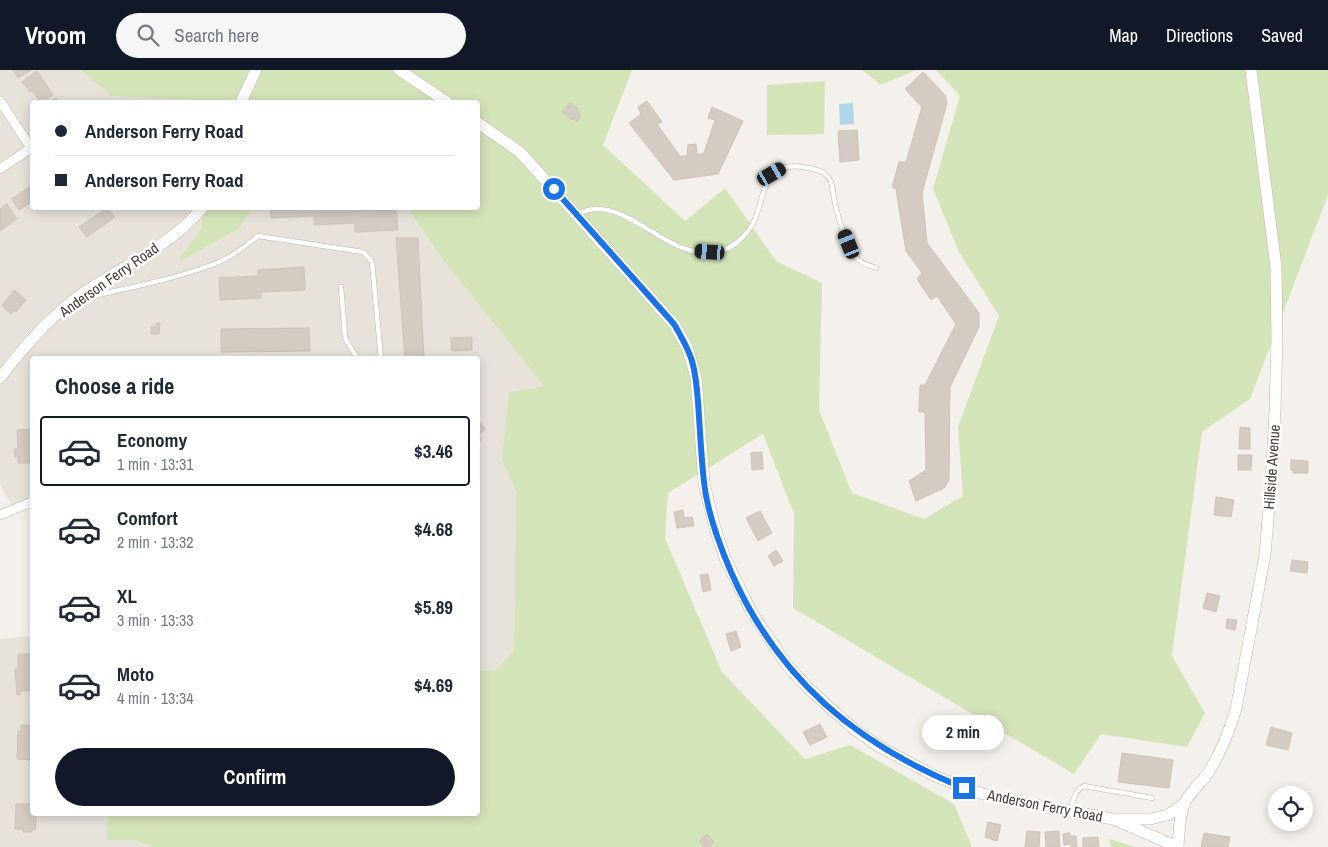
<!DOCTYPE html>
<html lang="en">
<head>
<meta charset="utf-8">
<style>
	:root { --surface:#fff; --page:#f6f6f7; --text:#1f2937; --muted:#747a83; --line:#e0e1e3; --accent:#111827 }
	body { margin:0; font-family:"Archivo Narrow",sans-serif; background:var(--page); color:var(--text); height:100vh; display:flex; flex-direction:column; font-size:19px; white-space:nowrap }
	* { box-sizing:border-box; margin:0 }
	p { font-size:16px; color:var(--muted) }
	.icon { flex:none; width:28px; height:28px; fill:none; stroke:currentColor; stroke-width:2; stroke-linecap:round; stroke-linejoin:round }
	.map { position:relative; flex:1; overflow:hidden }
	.panel { position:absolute; left:30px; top:286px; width:450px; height:460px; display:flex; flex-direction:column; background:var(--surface); border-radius:5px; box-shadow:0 2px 12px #0003 }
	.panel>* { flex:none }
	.hud { position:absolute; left:30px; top:30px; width:450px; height:110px; border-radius:5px; box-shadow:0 2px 12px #0003; display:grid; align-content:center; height:110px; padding:0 25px; background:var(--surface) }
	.fabs { position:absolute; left:1268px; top:716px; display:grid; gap:10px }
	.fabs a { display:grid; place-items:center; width:45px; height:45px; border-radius:50%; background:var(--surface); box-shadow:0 2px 12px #0003; font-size:25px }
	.end { position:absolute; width:22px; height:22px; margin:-11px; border:6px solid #1a73e8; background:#fff; box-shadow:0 0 0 2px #fff }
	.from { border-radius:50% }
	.bubble { position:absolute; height:35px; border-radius:18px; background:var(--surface); box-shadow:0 2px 12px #0003; font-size:16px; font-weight:700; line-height:35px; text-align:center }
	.car { position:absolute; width:15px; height:30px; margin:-15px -8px; border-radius:6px; box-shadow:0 0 4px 1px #0007; background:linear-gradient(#222 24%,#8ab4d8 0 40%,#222 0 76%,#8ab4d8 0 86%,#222 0) }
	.hud b { display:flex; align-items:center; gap:18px; height:48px; font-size:19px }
	.hud b+b { border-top:1px solid var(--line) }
	.hud i { width:12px; height:12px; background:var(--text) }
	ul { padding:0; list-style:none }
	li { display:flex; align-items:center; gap:15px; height:70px; margin:0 10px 8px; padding:0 15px; border:2px solid transparent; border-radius:5px }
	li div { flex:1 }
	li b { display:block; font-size:19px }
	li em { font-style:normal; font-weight:700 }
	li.current { border-color:var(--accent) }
	li>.icon { width:45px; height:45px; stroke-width:1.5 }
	h2 { padding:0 25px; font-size:22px; line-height:60px }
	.primary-button { display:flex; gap:10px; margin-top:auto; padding:10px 25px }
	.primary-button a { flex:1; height:58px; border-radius:30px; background:var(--accent); color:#fff; font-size:20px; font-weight:700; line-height:58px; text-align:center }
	header { display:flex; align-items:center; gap:30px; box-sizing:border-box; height:70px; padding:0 25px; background:var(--accent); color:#fff }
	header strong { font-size:24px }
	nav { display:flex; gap:28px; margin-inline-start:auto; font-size:18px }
	.search { width:350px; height:45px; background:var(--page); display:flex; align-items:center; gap:12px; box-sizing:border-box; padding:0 18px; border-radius:28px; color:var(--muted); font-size:19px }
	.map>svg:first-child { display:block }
</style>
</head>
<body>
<header>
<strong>Vroom</strong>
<div class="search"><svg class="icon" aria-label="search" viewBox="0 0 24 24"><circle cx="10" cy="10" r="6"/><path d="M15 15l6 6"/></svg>Search here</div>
<nav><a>Map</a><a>Directions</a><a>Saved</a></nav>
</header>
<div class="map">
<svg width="1328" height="777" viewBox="0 0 1328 777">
	<rect width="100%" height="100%" fill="#f4f0eb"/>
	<path fill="#e7e2da" d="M0 0H81L111 26 215 31V32H32V138H203L201 159 177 191 239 159 252 138H408L443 190 544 316 502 390 516 422 514 581 495 601 478 600V289H32V432L14 439 0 415Z
		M32 566V744H135V770L153 777H0V569Z"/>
	<path fill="#d4e4b9" d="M81 0H632L603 75 685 151 725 118 776 191 822 213 819 340 852 423 924 449 963 426 958 357 999 246 959 182 933 119 960 26 936 0H1328V125L1250 329 1202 362 1172 586 1205 643 1187 677 1101 664 1074 704 793 538 794 444 763 364 668 423 665 468 722 602 805 689 850 675 954 734 972 777H153L135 770H107L108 744H478V600L495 601 514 581 516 422 502 390 509 323 544 316 443 190 408 138H478V32H215V31L111 26Z
		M862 0H916L881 15Z
		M825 11 824 64 767 65V15Z
		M203 138H252L239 159 176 193 201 159Z
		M1109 769 1135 777H1111Z"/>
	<path fill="#afd7ea" d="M853 33 854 54 840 55 839 34Z"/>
	<path fill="#d4cbc2" stroke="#cfc2b6" d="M13 0H31L18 8Z
		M37 1 53 25 41 32 32 20 30 22 22 12Z
		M923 2 945 25 947 33 922 123 927 173 979 243V257L950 317 949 410 944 418 916 431 909 411 926 400 925 342H919L920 315H925L956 254 937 226 931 230 917 209 922 203 906 181 896 119 892 117 899 92H906L922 37 905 19Z
		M56 28 59 32H49Z
		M647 31 662 52 657 54 680 86H687L688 75 696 74 697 85 704 83 715 50 708 48 712 37 743 51 718 104 674 110 629 53 641 44 638 37Z
		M570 32 578 39 576 40 580 43 578 45 581 47 577 52 573 48 572 50 562 42Z
		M857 60 859 90 840 92 838 61Z
		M32 115V131L19 140 12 129Z
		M7 134 17 149 0 161V139Z
		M107 138 115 147 87 167 79 157Z
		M270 138H355V141L396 139 398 160 355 162V153L314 155V146L271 148Z
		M396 168H418L424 289H405Z
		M304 197 305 220 261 222V228L220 230 219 208 258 206V200Z
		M14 220 26 230 16 242 14 240 11 244 2 236Z
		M156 253H160L159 264H151L152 256 156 257Z
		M309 258 310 281 221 282V259Z
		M472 267V280L452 281 451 268Z
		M478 350 485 359 479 365 481 370 478 373Z
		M1240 357 1250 358V379H1239Z
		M32 359V393H18V386L15 387 14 379H18L17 360Z
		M762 382 763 399 752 400 751 383Z
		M1238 385H1252L1251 400H1238Z
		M1291 390 1308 391V403H1293V400H1291Z
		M1216 427 1234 430 1231 447 1214 445Z
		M683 440 684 448 692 447 694 456 677 458 674 442Z
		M760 441 772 463 758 471 746 448Z
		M776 480 783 491 774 496 768 486Z
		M1292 490 1308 492 1307 503 1290 501Z
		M708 504 711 520 703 522 700 505Z
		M1207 523 1220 526 1216 542 1203 538Z
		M1227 549 1237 550 1235 560 1226 558Z
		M736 561 741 577 731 581 726 564Z
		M18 584H32V621H20V625H17L15 599H18Z
		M820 654 827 667 810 675 803 662Z
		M21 655H32V690L17 689 18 661H21Z
		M1271 657 1292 663 1288 680 1266 675Z
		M1122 683 1173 690 1169 718 1118 712Z
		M16 734H32V744H36V760L32 759V762H23V759H15Z
		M988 752 1001 755 997 771 985 767Z
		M1027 761 1040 762 1039 777H1025Z
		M1059 761 1060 777H1046L1045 762Z
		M1070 763V766H1076L1077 777H1071V774L1064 775 1063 764Z
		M1204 763 1230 767 1228 777H1201Z
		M707 764 714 772 709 777H705L699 771Z
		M1098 767 1099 777H1083V768Z"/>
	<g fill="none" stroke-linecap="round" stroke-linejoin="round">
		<g stroke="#bfb7af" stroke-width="5.5">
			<path id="service" d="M577 144C582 142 589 139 595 139 637 137 673 194 721 181 735 177 749 163 754 151 766 126 761 90 803 97 810 98 819 99 825 104 833 110 832 119 834 128 836 141 846 174 854 185 859 193 868 195 876 198
				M341 217 345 266 347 272 358 289
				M81 229C125 218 178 209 219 192 233 186 246 176 258 166L363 182 372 192 381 289
				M1070 740C1073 731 1075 720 1084 716L1152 728"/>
		</g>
		<g stroke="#bfb7af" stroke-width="10">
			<path id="minor" d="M0 31 31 78 0 99
				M0 445 32 432"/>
		</g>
		<g stroke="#bfb7af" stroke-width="12">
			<path id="tertiary" d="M399 0 447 32
				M241 32 256 0
				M478 53 520 82 674 254 687 277 696 307 704 413 715 458 725 488 752 543 787 595 808 618 854 659 880 677 935 706 964 718 1001 729 1113 749 1178 777
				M0 308C21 280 44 254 71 232 113 199 168 180 202 138
				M1118 749H1150L1168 745 1185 733
				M1178 777C1179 763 1179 748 1184 734 1189 723 1201 713 1208 703 1221 683 1229 662 1236 639L1265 485 1271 413 1275 341 1277 269 1276 197 1251 0"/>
		</g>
		<use href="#service" stroke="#fff" stroke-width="4.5"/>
		<use href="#minor" stroke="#fff" stroke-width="9"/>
		<use href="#tertiary" stroke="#fff" stroke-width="11"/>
	</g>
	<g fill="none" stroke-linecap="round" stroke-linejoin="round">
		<path stroke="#1a73e8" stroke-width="6" d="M554 119 674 254C681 266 688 278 692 291 696 305 697 318 698 332 700 359 701 385 704 412 707 442 719 474 731 502 778 609 857 675 964 718"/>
	</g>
	<g text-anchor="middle" stroke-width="5" stroke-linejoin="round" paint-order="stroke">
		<g font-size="15" fill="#48413a" stroke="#fff">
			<text transform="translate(109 210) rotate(-35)" y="5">Anderson Ferry Road</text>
			<text transform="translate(1272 397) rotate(-86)" y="5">Hillside Avenue</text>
			<text transform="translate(1045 736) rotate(11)" y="5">Anderson Ferry Road</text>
		</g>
	</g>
</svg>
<div class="fabs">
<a><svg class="icon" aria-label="locate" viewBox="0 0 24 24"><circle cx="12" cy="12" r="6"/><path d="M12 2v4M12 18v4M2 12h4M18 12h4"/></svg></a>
</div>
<i class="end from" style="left:554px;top:119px"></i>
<i class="end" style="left:964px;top:718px"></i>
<div class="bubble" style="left:922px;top:645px;width:82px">2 min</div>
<i class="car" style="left:772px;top:104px;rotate:60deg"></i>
<i class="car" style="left:849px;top:174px;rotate:338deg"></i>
<i class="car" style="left:710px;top:182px;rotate:274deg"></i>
<div class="hud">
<b><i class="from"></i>Anderson Ferry Road</b>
<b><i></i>Anderson Ferry Road</b>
</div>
<section class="panel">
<h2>Choose a ride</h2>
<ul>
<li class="current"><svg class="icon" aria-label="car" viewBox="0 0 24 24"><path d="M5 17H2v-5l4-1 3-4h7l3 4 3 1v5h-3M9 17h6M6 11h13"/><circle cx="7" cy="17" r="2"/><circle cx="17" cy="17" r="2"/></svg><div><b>Economy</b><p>1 min · 13:31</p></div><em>$3.46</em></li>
<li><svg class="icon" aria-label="car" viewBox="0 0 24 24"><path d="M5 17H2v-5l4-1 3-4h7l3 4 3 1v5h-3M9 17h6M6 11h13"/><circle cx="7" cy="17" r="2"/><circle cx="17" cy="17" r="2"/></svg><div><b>Comfort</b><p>2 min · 13:32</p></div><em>$4.68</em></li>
<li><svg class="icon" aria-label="car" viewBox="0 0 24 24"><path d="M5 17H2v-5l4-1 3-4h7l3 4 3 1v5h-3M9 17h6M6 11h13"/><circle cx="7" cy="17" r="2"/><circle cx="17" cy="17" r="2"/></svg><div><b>XL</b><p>3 min · 13:33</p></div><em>$5.89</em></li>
<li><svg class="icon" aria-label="car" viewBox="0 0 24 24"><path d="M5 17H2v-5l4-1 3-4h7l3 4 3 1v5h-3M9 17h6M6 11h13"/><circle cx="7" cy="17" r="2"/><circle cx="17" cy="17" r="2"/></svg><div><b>Moto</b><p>4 min · 13:34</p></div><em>$4.69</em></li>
</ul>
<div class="primary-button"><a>Confirm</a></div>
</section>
</div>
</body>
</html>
